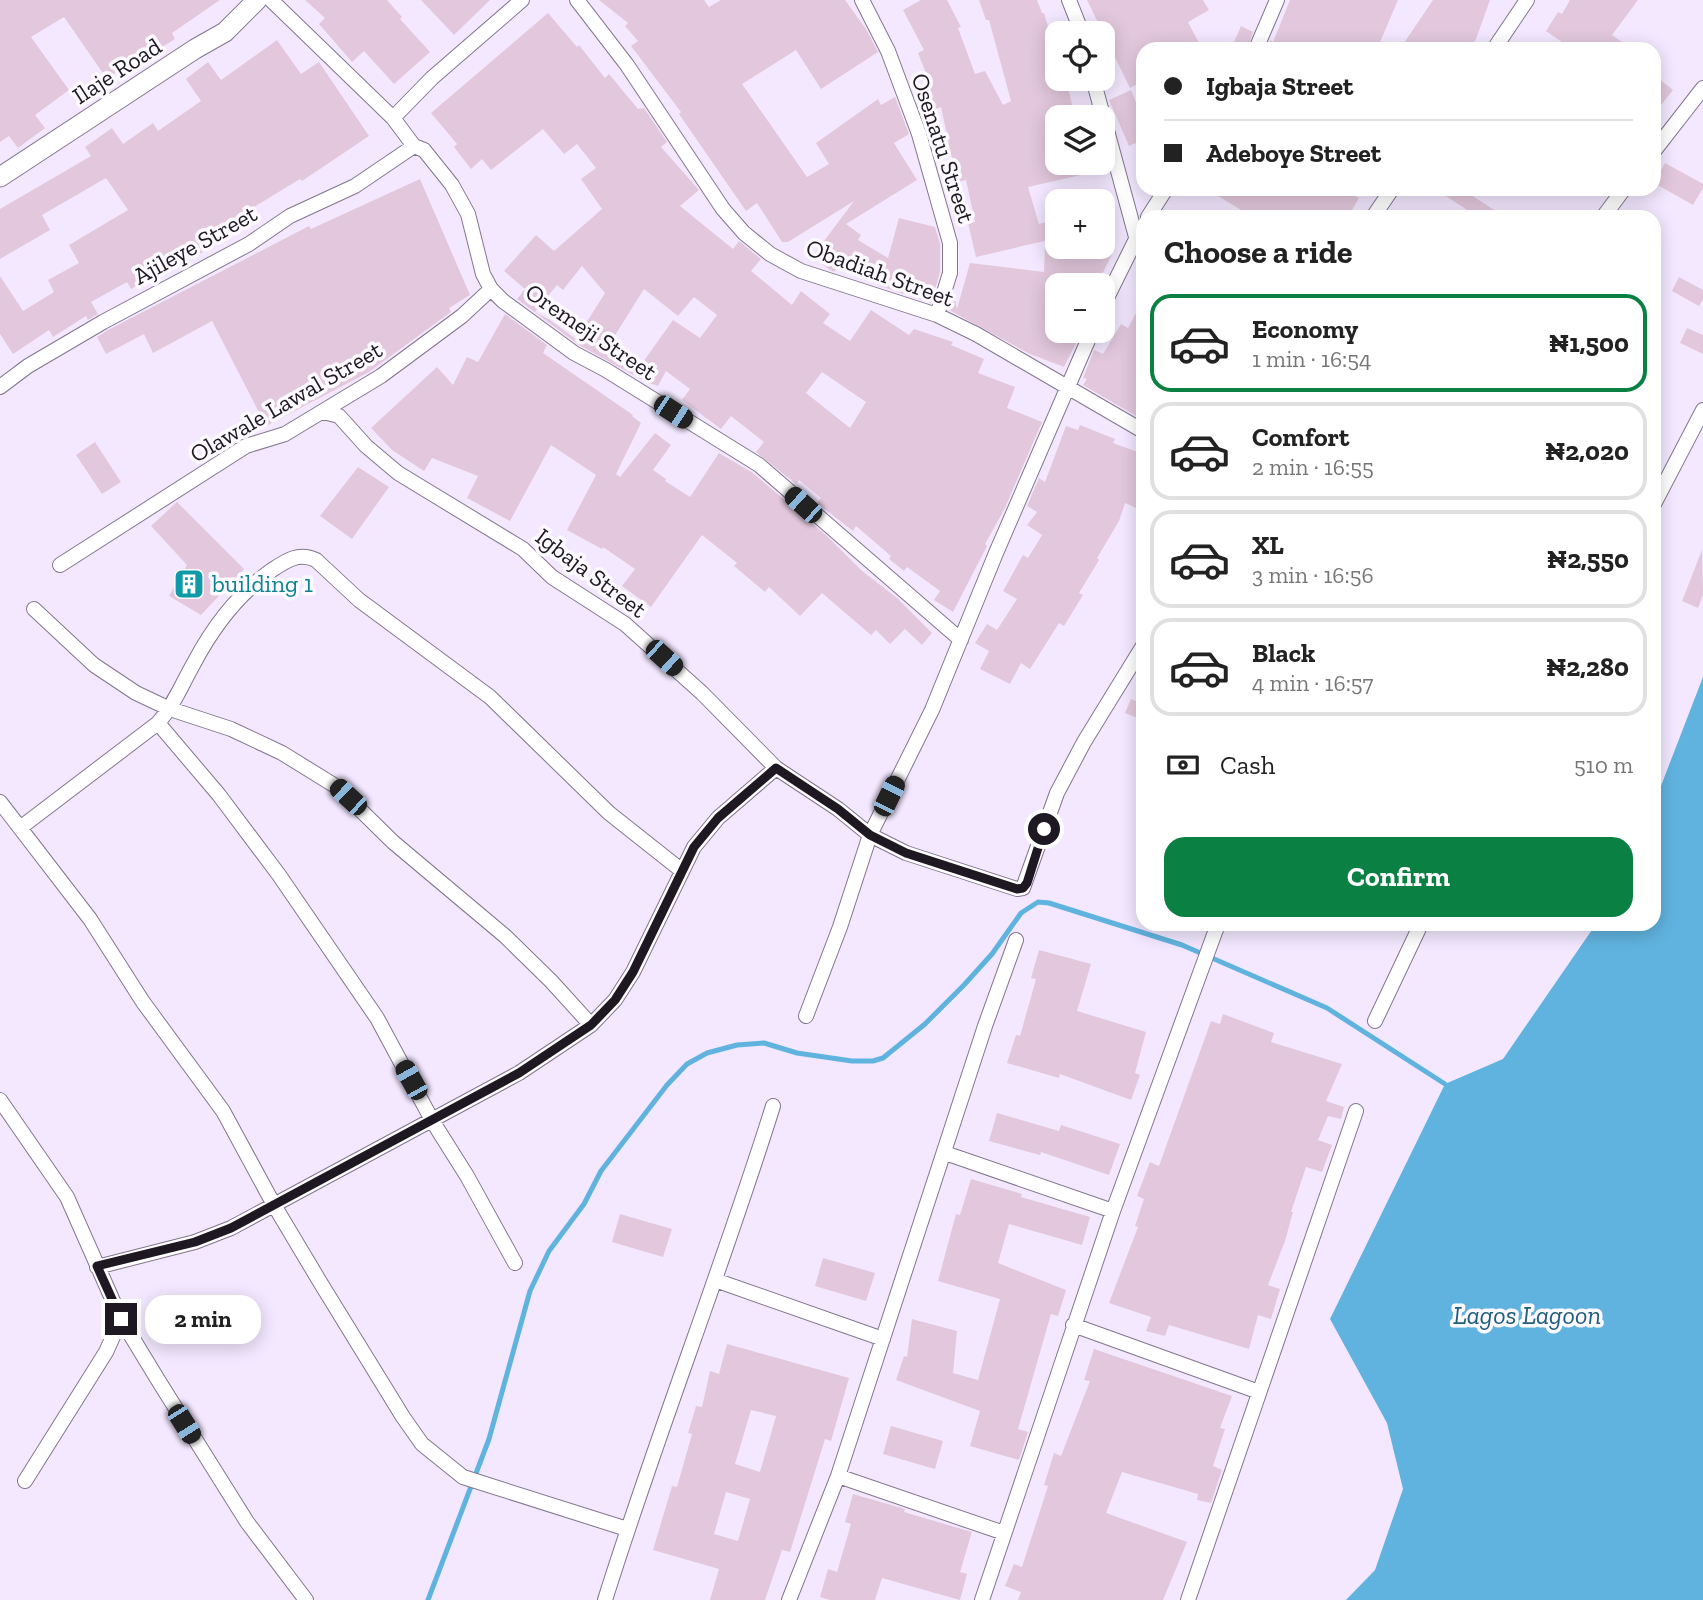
<!DOCTYPE html>
<html lang="en">
<head>
<meta charset="utf-8">
<style>
	:root { --surface:#fff; --page:#f6f6f6; --text:#222; --muted:#767676; --line:#e0e0e0; --accent:#0b8043 }
	body { margin:0; font-family:"Zilla Slab",serif; background:var(--page); color:var(--text); height:100vh; display:flex; flex-direction:column; font-size:26px; white-space:nowrap }
	* { box-sizing:border-box; margin:0 }
	p { font-size:23px; color:var(--muted) }
	.icon { flex:none; width:38px; height:38px; fill:none; stroke:currentColor; stroke-width:2; stroke-linecap:round; stroke-linejoin:round }
	.map { position:relative; flex:1; overflow:hidden }
	.sheet { position:absolute; left:1136px; top:210px; width:525px; height:721px; display:flex; flex-direction:column; background:var(--surface); border-radius:21px; box-shadow:0 4px 18px #0003 }
	.sheet>* { flex:none }
	.hud { position:absolute; left:1136px; top:42px; width:525px; height:154px; border-radius:21px; box-shadow:0 4px 18px #0003; display:grid; align-content:center; height:154px; padding:0 28px; background:var(--surface) }
	.fabs { position:absolute; left:1045px; top:21px; display:grid; gap:14px }
	.fabs a { display:grid; place-items:center; width:70px; height:70px; border-radius:14px; background:var(--surface); box-shadow:0 4px 18px #0003; font-size:35px }
	.end { position:absolute; width:32px; height:32px; margin:-16px; border:9px solid #1d1822; background:#fff; box-shadow:0 0 0 4px #fff }
	.from { border-radius:50% }
	.bubble { position:absolute; height:49px; border-radius:21px; background:var(--surface); box-shadow:0 4px 18px #0003; font-size:23px; font-weight:800; line-height:49px; text-align:center }
	.car { position:absolute; width:21px; height:42px; margin:-21px -10px; border-radius:9px; box-shadow:0 0 5px 2px #0007; background:linear-gradient(#222 24%,#8ab4d8 0 40%,#222 0 76%,#8ab4d8 0 86%,#222 0) }
	.hud b { display:flex; align-items:center; gap:24px; height:66px; font-size:26px }
	.hud b+b { border-top:2px solid var(--line) }
	.hud i { width:18px; height:18px; background:var(--text) }
	ul { padding:0; list-style:none }
	li { display:flex; align-items:center; gap:21px; height:98px; margin:0 14px 10px; padding:0 14px; border:4px solid var(--line); border-radius:21px }
	li div { flex:1 }
	li b { display:block; font-size:26px }
	li em { font-style:normal; font-weight:800 }
	li.current { border-color:var(--accent) }
	li>.icon { width:63px; height:63px; stroke-width:1.5 }
	h2 { padding:0 28px; font-size:32px; line-height:84px }
	.pay { display:flex; align-items:center; gap:18px; height:77px; padding:0 28px; font-size:26px }
	.pay p { margin-inline-start:auto }
	.button { display:flex; gap:14px; margin-top:auto; padding:14px 28px }
	.button a { flex:1; height:80px; border-radius:21px; background:var(--accent); color:#fff; font-size:28px; font-weight:800; line-height:80px; text-align:center }
	.map>svg:first-child { display:block }
</style>
</head>
<body>
<div class="map">
<svg width="1703" height="1600" viewBox="0 0 1703 1600">
	<rect width="100%" height="100%" fill="#f3e8ff"/>
	<path fill="#60b3df" d="M1703 677V1600H1346L1375 1570 1403 1489 1387 1423 1330 1319 1445 1084 1503 1059 1596 924H1654V804Z"/>
	<g fill="none" stroke-linecap="round" stroke-linejoin="round">
		<path stroke="#60b3df" stroke-width="5" d="M428 1600 489 1439 530 1291 549 1251 584 1204 601 1171 667 1085 687 1064 707 1053 737 1045 764 1043 797 1053 852 1061H873L883 1058 925 1024 964 985 992 954 1021 913 1038 902 1049 903 1182 945 1327 1008 1445 1084"/>
	</g>
	<path fill="#e3c8dd" fill-rule="evenodd" d="M0 0H220L172 33 175 39 144 58 142 54 107 79 64 17 31 37 69 90 35 115 45 128 18 148 9 136 0 142Z
		M305 0H387L402 17 400 19 430 52 394 84 364 51 352 62 319 24 325 18Z
		M421 0H490L454 35Z
		M599 0H704L709 7 721 0H845L866 29 878 52 821 89 796 50 742 84 807 177 829 164 816 143 878 99 881 105 895 97 909 134 894 143 917 180 846 224 861 235 858 240 888 258 899 218 935 227 940 244V272L931 303 880 286 841 263 834 272 830 270 812 257 854 201 788 242H782L757 203 746 211 679 114 681 112 631 46 638 41 625 26 628 23Z
		M921 0H947L961 27 958 28 975 74 985 71 1003 105 1011 101 989 20H986L979 0H1037L1042 13H1044L1053 44 1057 63V79H1066L1074 113 1057 117V166L1073 163H1106L1107 169 1028 187 1039 224 1057 219V238L976 257 968 223 975 222 966 180 957 182 941 107 933 110 927 87 931 86 918 53 924 50 903 10Z
		M1087 0H1203L1209 10 1188 22 1202 49H1143V81L1130 88Z
		M1290 0H1398L1377 49H1266L1270 40 1273 42Z
		M1433 0H1490L1476 39 1469 49H1413L1404 43Z
		M1570 0H1638L1612 35 1632 49H1572L1546 31 1558 12 1562 14Z
		M548 13 577 47 579 45 605 78 609 74 638 109 644 108 667 142 661 147 699 190 680 206 733 249 739 241 761 259 751 271 792 305 801 291 830 314 823 323 850 341 871 310 909 335 914 329 953 342 951 345 984 359 978 373 1015 387 1007 408 1042 422 1004 510 985 544 987 546 953 612 934 600 940 591 907 567 904 571 889 559 891 556 856 526 853 531 817 503 821 498 799 480 796 484 756 452 764 442 731 416 721 429 682 400 690 389 666 371 658 386 646 382 579 345 517 299 525 289 504 271 536 235 554 251 602 209 581 179 596 168 577 144 564 154 543 129 491 170 482 159 471 169 454 147 457 144 431 113ZM582 266 605 293 576 339 550 320 535 312 557 285 563 290ZM644 289 678 316 694 297 717 315 700 338 673 320 643 362 609 345ZM822 372 866 402 850 428 806 393Z
		M1241 26 1253 32 1247 49H1231Z
		M277 40 301 74 319 62 369 136 302 181 300 179 223 226 229 236 198 255 197 253 131 289 127 282 91 302 98 314 88 320 86 316 53 337 49 330 13 354 0 334V276L23 311 54 292 48 280 79 263 69 245 128 210 106 178 42 215 50 230 0 259V209L91 156 85 147 112 128 123 144 153 123 158 131 201 101 186 79 208 62 221 80Z
		M1654 75 1673 90 1654 114Z
		M1131 90 1143 120V140L1129 146 1109 100Z
		M1665 163 1703 184V188L1693 205 1654 183Z
		M420 179 470 295 449 308 451 312 369 372 266 426 212 321 153 353 144 334 106 354 97 337 108 330 309 226 311 229Z
		M1206 189H1344L1359 198 1348 217H1253Z
		M1435 189H1462L1505 217H1478Z
		M1045 247H1100L1112 254 1097 285H1057V331H1082L1064 367 1030 354 949 310 954 294 957 309 970 263 1044 272Z
		M1679 277 1703 290V299L1699 306 1672 291Z
		M1143 300V420L1083 385 1087 379 1083 378 1094 350 1103 354 1121 324 1128 328Z
		M505 314 547 345 543 353 633 415 632 416 641 423 616 474 620 477 655 433 671 445 653 470 666 479 665 481 690 497 719 453 753 473 828 537 861 570 897 598 932 633 922 645 905 629 890 644 876 630 871 635 822 593 800 616 769 587 765 592 734 566 737 563 702 535 651 607 622 586 635 569 603 547 602 549 567 530 596 475 551 445 510 521 467 498 478 476 432 458 424 471 392 450 371 428 437 367 453 385 467 357 478 362Z
		M1687 328 1703 335V354L1680 343Z
		M1080 425 1115 439 1113 443 1143 454V511L1125 503 1119 521 1097 558 1099 560 1079 593 1083 595 1064 626 1059 623 1030 669 1021 663 1010 684 980 669 989 651 975 643 987 624 997 630 1017 599 1003 591 1023 555 1028 558 1042 535 1027 525 1037 512 1027 506 1039 478 1045 482 1066 426 1078 430Z
		M95 442 121 482 102 494 76 455Z
		M358 467 389 487 352 539 320 516Z
		M177 502 244 569 201 615 169 596 187 565 151 526Z
		M1702 550 1703 595 1698 608 1682 601Z
		M1131 699 1143 704V720L1125 713Z
		M1039 950 1091 964 1077 1011 1146 1032 1135 1073 1140 1075 1131 1100 1060 1074 1059 1078 1007 1063 1016 1035 1020 1036 1036 979 1031 978Z
		M1223 1014 1274 1033 1271 1042 1342 1064 1326 1101 1344 1107 1341 1119 1328 1116 1318 1140 1332 1145 1322 1172 1306 1167 1291 1212H1293L1285 1241 1268 1285 1280 1289 1271 1319 1258 1315 1249 1349 1169 1325 1165 1336 1146 1331 1151 1317 1109 1303 1138 1227 1135 1226 1144 1199 1137 1196 1150 1162 1159 1166 1211 1021 1220 1024Z
		M997 1113 1059 1131 1061 1125 1120 1144 1109 1175 1041 1152 1040 1155 989 1141Z
		M971 1179 1022 1194 1021 1197 1090 1217 1082 1245 1009 1224 998 1263 1066 1290 1058 1316 1051 1314 1018 1429 1028 1432 1019 1460 970 1446 980 1411 896 1380 904 1356 907 1357 912 1319 957 1331 953 1373 978 1380 1000 1299 938 1281 956 1214 960 1215Z
		M620 1214 672 1229 663 1257 612 1242Z
		M823 1258 875 1273 866 1301 815 1286Z
		M727 1344 849 1378 831 1441 825 1439 790 1552 782 1550 765 1600H710L719 1569 653 1550 672 1486 677 1487 692 1434 688 1433 696 1406 702 1407 710 1371 719 1374ZM751 1410 776 1416 760 1472 735 1464ZM726 1492 750 1499 738 1541 714 1534Z
		M1094 1349 1232 1396 1220 1428 1225 1429 1213 1466 1222 1470 1211 1503 1197 1500 1198 1494 1122 1472 1106 1513 1187 1542 1163 1600H1018L1021 1592 1005 1586 1014 1564 1022 1567 1048 1486 1044 1485 1054 1453 1061 1456 1090 1381 1084 1380Z
		M891 1426 943 1441 935 1469 883 1454Z
		M853 1494 905 1509 904 1512 972 1532 960 1572 967 1574 960 1600 882 1578 875 1600H830L820 1597 828 1569 837 1572 851 1524 845 1522Z"/>
	<g fill="none" stroke-linecap="round" stroke-linejoin="round">
		<g stroke="#82768f" stroke-width="16">
			<path id="street" d="M271 0 393 118 414 146 424 150 452 185 468 214 483 274 491 289 503 301 574 353 606 370 759 465 961 640
				M577 0 627 65 723 209 744 233 770 254 801 271 937 315 976 334 1143 431
				M862 0 888 51 919 134 950 243V273L937 315
				M1069 0 1082 33
				M1256 49 1277 0
				M1494 49 1527 0
				M1093 79 1136 237
				M393 118 432 78 522 0
				M1654 151 1703 88
				M1148 217 1166 189
				M1373 217 1392 189
				M1603 217 1624 189
				M1102 308 1140 231
				M0 387 28 366 103 322 249 244 290 216 355 186 414 146
				M324 412 339 416 366 446 398 473 523 549 552 577 625 624 702 693 776 768 838 809 870 835 906 853 1017 889 1023 888 1057 793 1084 742 1143 646
				M1654 504 1703 410
				M60 565 246 446 285 434 381 376 462 316 491 289
				M34 609 94 665 136 693 170 709 231 729 282 753 337 787 393 842 505 936 551 981 591 1025
				M158 723 219 795 279 875 377 1018 433 1122 467 1176 515 1263
				M0 802 90 919 143 1002 223 1111 274 1205 320 1282 403 1417 422 1444 463 1477 627 1529
				M20 828 158 723C174 705 182 684 194 663 213 627 238 594 272 570 287 560 299 552 316 560L359 600 490 697 609 813 681 870
				M806 1016 840 927 870 835 932 710 996 553 1092 331
				M1375 1021 1421 924
				M0 1100 67 1197 121 1319 158 1380 247 1522 306 1600
				M945 1153 1113 1211
				M97 1267 195 1242 231 1228 519 1073 591 1025 615 1000 633 972 694 847 718 818 776 768
				M715 1280 883 1339
				M1073 1325 1259 1392
				M838 1476 1004 1533
				M25 1481 106 1352 121 1319
				M605 1600C657 1434 721 1272 773 1106
				M789 1600 838 1476 985 1026 1016 940
				M982 1600 1113 1211 1218 924
				M1188 1600 1356 1111"/>
		</g>
		<g stroke="#82768f" stroke-width="21">
			<path id="secondary" d="M0 177 195 49 225 32 257 0"/>
		</g>
		<use href="#street" stroke="#fff" stroke-width="14"/>
		<use href="#secondary" stroke="#fff" stroke-width="19"/>
	</g>
	<g fill="none" stroke-linecap="round" stroke-linejoin="round">
		<path stroke="#1d1822" stroke-width="9" d="M121 1319 97 1266 195 1242 231 1228 519 1073 591 1025 615 1000 633 972 694 847 718 818 776 768 838 809 870 835 906 853 1017 889 1023 888 1027 883 1044 829"/>
	</g>
	<defs>
		<g id="building-square" transform="scale(1.575)"><rect x="-9" y="-9" width="18" height="18" rx="4" fill="#0f9aa8" stroke="#fcf9ff"/><path d="M-4-6H4V6H1V3H-1V6H-4ZM-2.5-4.3h1.7v1.8h-1.7ZM.8-4.3h1.7v1.8H.8ZM-2.5-1h1.7V.8h-1.7ZM.8-1h1.7V.8H.8Z" fill="#fff"/></g>
	</defs>
	<g fill-rule="evenodd">
		<use href="#building-square" x="189" y="584"/>
	</g>
	<g text-anchor="middle" stroke-width="7" stroke-linejoin="round" paint-order="stroke">
		<g font-size="24" fill="#1d1822" stroke="#fcf9ff">
			<text transform="translate(117 71) rotate(-33)" y="8">Ilaje Road</text>
			<text transform="translate(943 148) rotate(72)" y="8">Osenatu Street</text>
			<text transform="translate(195 245) rotate(-29)" y="8">Ajileye Street</text>
			<text transform="translate(880 273) rotate(20)" y="8">Obadiah Street</text>
			<text transform="translate(591 332) rotate(34)" y="8">Oremeji Street</text>
			<text transform="translate(286 402) rotate(-30)" y="8">Olawale Lawal Street</text>
			<text transform="translate(591 573) rotate(37)" y="8">Igbaja Street</text>
		</g>
		<g font-size="24" fill="#0d838f" stroke="#fcf9ff" text-anchor="start">
			<text x="212" y="592">building 1</text>
		</g>
		<g font-size="26" font-style="italic" fill="#205e7d" stroke="#fcf9ff">
			<text x="1527" y="1324">Lagos Lagoon</text>
		</g>
	</g>
</svg>
<div class="fabs">
<a><svg class="icon" aria-label="locate" viewBox="0 0 24 24"><circle cx="12" cy="12" r="6"/><path d="M12 2v4M12 18v4M2 12h4M18 12h4"/></svg></a>
<a><svg class="icon" aria-label="layers" viewBox="0 0 24 24"><path d="M12 4l9 5-9 5-9-5zM3 14l9 5 9-5"/></svg></a>
<a>+</a>
<a>−</a>
</div>
<i class="end from" style="left:1044px;top:829px"></i>
<i class="end" style="left:121px;top:1319px"></i>
<div class="bubble" style="left:145px;top:1295px;width:116px">2 min</div>
<i class="car" style="left:673px;top:412px;rotate:123deg"></i>
<i class="car" style="left:803px;top:505px;rotate:312deg"></i>
<i class="car" style="left:664px;top:658px;rotate:132deg"></i>
<i class="car" style="left:889px;top:796px;rotate:26deg"></i>
<i class="car" style="left:348px;top:797px;rotate:313deg"></i>
<i class="car" style="left:411px;top:1080px;rotate:331deg"></i>
<i class="car" style="left:184px;top:1424px;rotate:148deg"></i>
<div class="hud">
<b><i class="from"></i>Igbaja Street</b>
<b><i></i>Adeboye Street</b>
</div>
<section class="sheet">
<h2>Choose a ride</h2>
<ul>
<li class="current"><svg class="icon" aria-label="car" viewBox="0 0 24 24"><path d="M5 17H2v-5l4-1 3-4h7l3 4 3 1v5h-3M9 17h6M6 11h13"/><circle cx="7" cy="17" r="2"/><circle cx="17" cy="17" r="2"/></svg><div><b>Economy</b><p>1 min · 16:54</p></div><em>₦1,500</em></li>
<li><svg class="icon" aria-label="car" viewBox="0 0 24 24"><path d="M5 17H2v-5l4-1 3-4h7l3 4 3 1v5h-3M9 17h6M6 11h13"/><circle cx="7" cy="17" r="2"/><circle cx="17" cy="17" r="2"/></svg><div><b>Comfort</b><p>2 min · 16:55</p></div><em>₦2,020</em></li>
<li><svg class="icon" aria-label="car" viewBox="0 0 24 24"><path d="M5 17H2v-5l4-1 3-4h7l3 4 3 1v5h-3M9 17h6M6 11h13"/><circle cx="7" cy="17" r="2"/><circle cx="17" cy="17" r="2"/></svg><div><b>XL</b><p>3 min · 16:56</p></div><em>₦2,550</em></li>
<li><svg class="icon" aria-label="car" viewBox="0 0 24 24"><path d="M5 17H2v-5l4-1 3-4h7l3 4 3 1v5h-3M9 17h6M6 11h13"/><circle cx="7" cy="17" r="2"/><circle cx="17" cy="17" r="2"/></svg><div><b>Black</b><p>4 min · 16:57</p></div><em>₦2,280</em></li>
</ul>
<div class="pay"><svg class="icon" aria-label="cash" viewBox="0 0 24 24"><path d="M3 7h18v10H3z"/><circle cx="12" cy="12" r="2"/></svg>Cash<p>510 m</p></div>
<div class="button"><a>Confirm</a></div>
</section>
</div>
</body>
</html>
